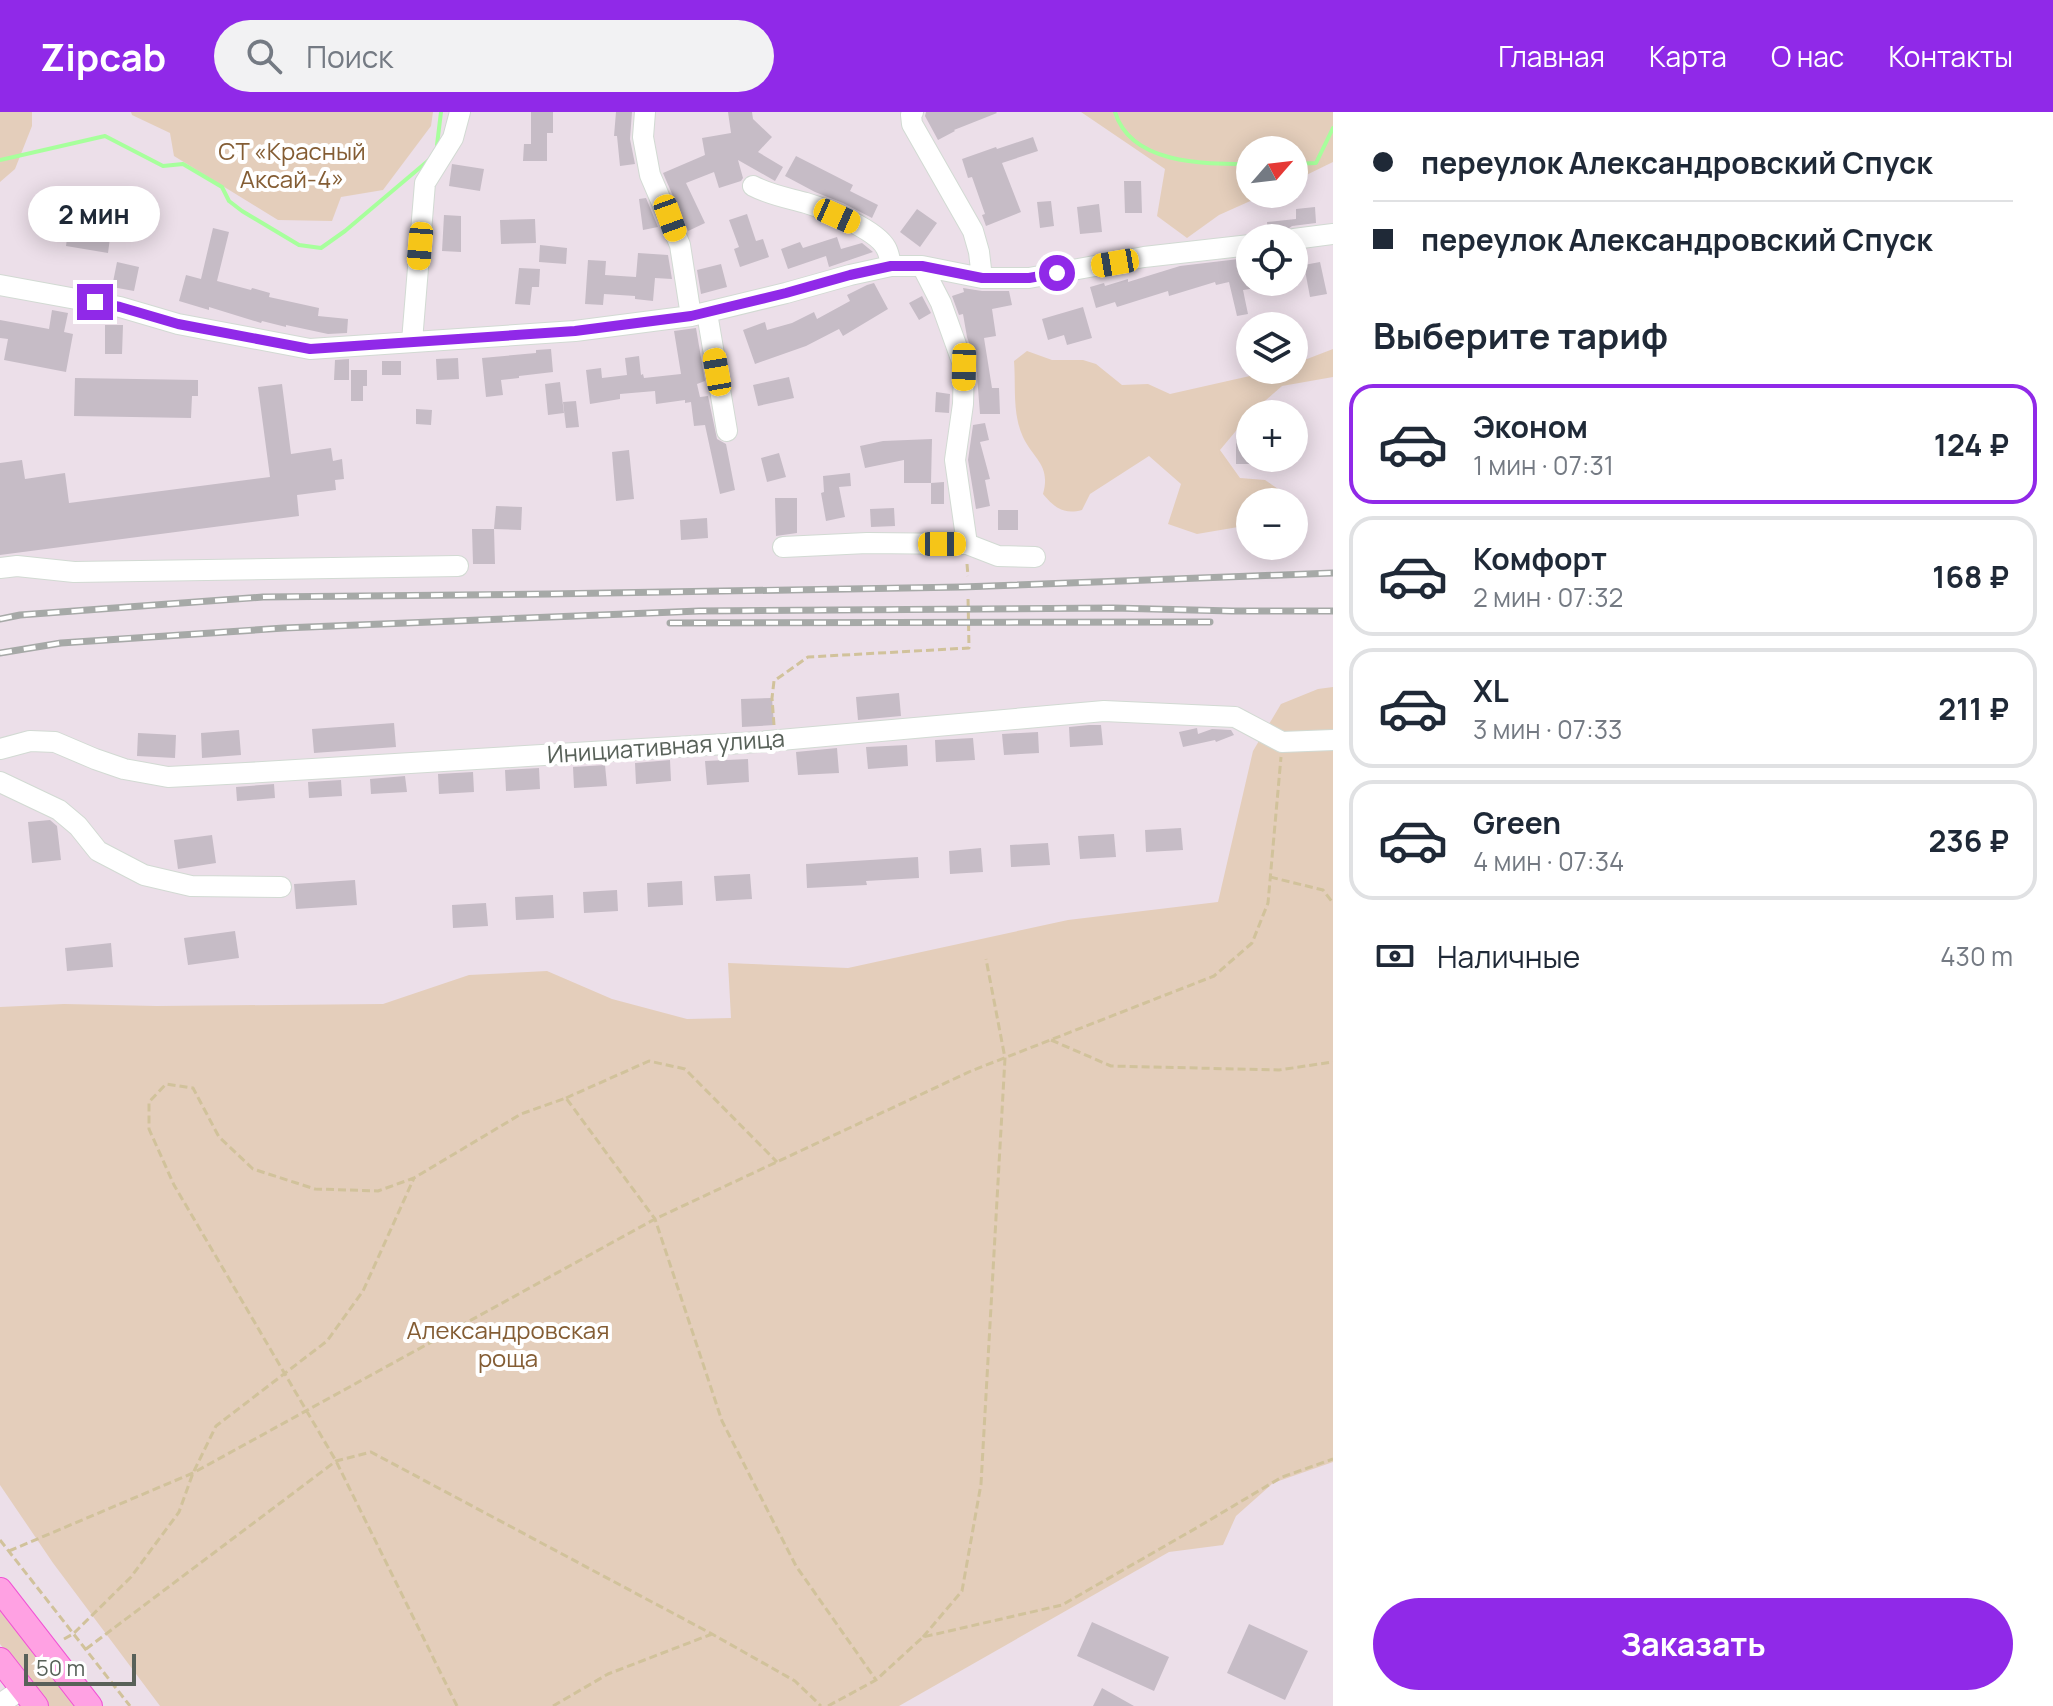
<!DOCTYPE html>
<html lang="ru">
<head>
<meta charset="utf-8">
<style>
	:root { --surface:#fff; --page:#f2f2f3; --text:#1f2937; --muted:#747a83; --line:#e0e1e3; --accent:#9029e8 }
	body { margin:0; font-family:Manrope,sans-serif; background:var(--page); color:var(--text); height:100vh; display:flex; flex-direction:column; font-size:30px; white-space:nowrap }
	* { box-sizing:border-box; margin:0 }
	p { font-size:26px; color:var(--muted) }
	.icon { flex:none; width:44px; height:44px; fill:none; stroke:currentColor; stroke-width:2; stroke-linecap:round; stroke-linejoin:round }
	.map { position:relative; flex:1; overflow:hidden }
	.details { display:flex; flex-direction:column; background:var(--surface); width:720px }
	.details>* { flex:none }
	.guide { display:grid; align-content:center; height:176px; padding:0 40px; background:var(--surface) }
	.needle { width:52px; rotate:62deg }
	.controls { position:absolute; left:1236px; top:24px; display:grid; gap:16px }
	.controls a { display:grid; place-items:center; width:72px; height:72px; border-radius:50%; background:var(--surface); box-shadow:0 4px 20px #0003; font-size:40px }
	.scale { position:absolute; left:24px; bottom:20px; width:112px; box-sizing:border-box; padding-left:8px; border:4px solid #586159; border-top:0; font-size:22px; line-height:28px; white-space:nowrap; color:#586159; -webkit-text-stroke:6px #fff; paint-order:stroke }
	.end { position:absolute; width:36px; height:36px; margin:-18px; border:10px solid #9029e8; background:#fff; box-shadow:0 0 0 4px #fff }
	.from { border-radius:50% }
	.bubble { position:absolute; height:56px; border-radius:28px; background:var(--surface); box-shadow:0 4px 20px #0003; font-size:26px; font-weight:700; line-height:56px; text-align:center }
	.car { position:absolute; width:24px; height:48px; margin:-24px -12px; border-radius:10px; box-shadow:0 0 6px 2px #0007; background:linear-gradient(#f5c518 24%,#345 0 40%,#f5c518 0 76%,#345 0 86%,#f5c518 0) }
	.guide b { display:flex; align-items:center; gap:28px; height:76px; font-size:30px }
	.guide b+b { border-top:2px solid var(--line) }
	.guide i { width:20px; height:20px; background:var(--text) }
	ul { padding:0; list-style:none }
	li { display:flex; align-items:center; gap:24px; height:120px; margin:0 16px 12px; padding:0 24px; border:4px solid var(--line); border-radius:24px }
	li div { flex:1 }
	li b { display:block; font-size:30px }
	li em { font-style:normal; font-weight:700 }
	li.current { border-color:var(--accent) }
	li>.icon { width:72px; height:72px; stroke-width:1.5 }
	h2 { padding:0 40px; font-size:36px; line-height:96px }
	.pay { display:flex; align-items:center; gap:20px; height:88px; padding:0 40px; font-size:30px }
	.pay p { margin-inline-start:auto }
	.primary-button { display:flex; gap:16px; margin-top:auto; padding:16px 40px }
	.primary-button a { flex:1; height:92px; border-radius:48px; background:var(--accent); color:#fff; font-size:32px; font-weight:700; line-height:92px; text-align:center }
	header { display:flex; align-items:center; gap:48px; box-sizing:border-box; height:112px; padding:0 40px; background:var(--accent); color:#fff }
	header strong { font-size:38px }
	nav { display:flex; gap:44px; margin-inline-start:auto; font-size:28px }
	.search { width:560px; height:72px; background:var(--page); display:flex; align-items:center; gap:20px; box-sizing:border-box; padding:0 28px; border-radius:44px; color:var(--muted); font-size:30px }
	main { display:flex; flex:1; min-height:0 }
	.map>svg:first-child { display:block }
</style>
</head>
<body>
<header>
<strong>Zipcab</strong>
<div class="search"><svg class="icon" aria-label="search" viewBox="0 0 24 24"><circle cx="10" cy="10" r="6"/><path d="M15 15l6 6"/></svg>Поиск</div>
<nav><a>Главная</a><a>Карта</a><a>О нас</a><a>Контакты</a></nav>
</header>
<main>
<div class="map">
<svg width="1333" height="1594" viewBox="0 0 1333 1594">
	<rect width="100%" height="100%" fill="#ecdfe9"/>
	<path fill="#e4cebb" d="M0 0H32V14L15 57 0 70Z
		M131 0H433L431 14 383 78 341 85 332 109 278 108 174 44 170 21 132 3Z
		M1081 0H1333V50L1294 69V38H1250V82H1266L1219 103 1187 126 1157 104 1165 57Z
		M1333 237V265L1282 274 1250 302 1220 338 1240 366 1265 368 1293 387 1292 390H1250V413L1197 422 1168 412 1181 372 1149 344 1090 382 1082 398C1063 403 1054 395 1043 382 1051 353 1034 348 1023 325 1012 301 1016 274 1014 249L1027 239 1052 248H1083L1096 252 1122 273 1148 272 1170 282 1276 258H1294V252Z
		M1333 575V1350L1273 1371 1236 1404 1223 1433 1169 1440 899 1594H160L53 1451 0 1373V895L64 892 157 894 383 892 469 863 547 859 612 887 687 907 731 906 728 851 848 856 1068 808 1218 790 1253 639 1281 592 1318 577Z
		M0 1487 84 1594H49L0 1532Z"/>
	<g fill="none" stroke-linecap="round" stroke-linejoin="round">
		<path stroke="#a7ff9c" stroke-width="4" d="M1115 0C1131 53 1205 52 1250 52
			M437 33 441 0
			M0 48 105 24 163 54 183 52 222 75 229 89 242 99 299 133 321 136 345 119 429 48
			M1294 52 1316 51 1333 16"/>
	</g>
	<path fill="#c6bcc6" d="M531 0H553V21H547V49H523L524 32H531Z
		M616 0H632L630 27 635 52 620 54 617 24H614Z
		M728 0H752L753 7 772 25 758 40 783 55 775 69 738 48 743 66 741 69 719 76 714 60 686 71 705 111 688 119 663 61 705 43 702 26 731 21Z
		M926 0H996L997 1 954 18 955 19 938 28 925 4Z
		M1033 25 1038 39 1002 51 1021 100 986 114 982 103 985 102 972 65 968 66 962 47 996 35 997 37Z
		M796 44 853 73 850 79 878 93 872 106 843 91 815 80 785 64Z
		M452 52 484 57 480 79 449 74Z
		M1124 69H1141L1142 101H1125Z
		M93 80 113 82 109 117 111 118 108 141 66 134 69 111 90 114Z
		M646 86 658 115 643 118 639 87Z
		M1051 89 1054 114 1040 116 1037 90Z
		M1099 92 1102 120 1080 122 1077 95Z
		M1315 95 1316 111 1292 114 1284 120 1268 121 1267 110 1296 107V97Z
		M917 97 937 111 920 135 900 120Z
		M747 102 756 129 763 127 769 145 740 155 734 137 739 135 729 108Z
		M444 103 461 104V140L442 139Z
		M535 107 536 131 501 132 500 108Z
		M213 116 229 120 217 169 251 178 252 176 270 181 269 185 319 196 318 204 348 207 347 221 328 222 286 213V215L262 209 261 211 209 195V198L179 189 186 163 201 167Z
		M837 125 841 137 862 131 873 140 829 155 826 144 788 157 781 137 800 130 803 136Z
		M540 133 567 136 566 152 539 150Z
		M638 141 668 143 672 167 655 166 653 189 635 187V184L604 182 603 193 585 192 588 148 606 149 605 163 636 165Z
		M1247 146 1250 159V177L1243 178 1248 202 1237 204 1229 170 1216 173 1215 170 1169 184 1168 179 1117 195 1115 190 1096 196 1090 175 1104 171 1105 174 1128 167V170L1180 154Z
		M117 150 139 155 134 179 112 175Z
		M1320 150 1327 182 1310 185 1304 153Z
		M721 152 727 175 701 182 697 158Z
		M519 156 540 157 539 175H532L530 193 515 192Z
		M874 171 888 197 843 224 839 217 806 234 755 252 743 218 765 210 767 218 792 211 814 200 817 207 850 189 847 183 867 173Z
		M963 176 982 179H1009L1012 193 992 197 996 224 984 226 992 276H999L1000 302H980L976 251 967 225 963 202 959 203 952 184 964 180Z
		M922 184 931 201 919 208 909 191Z
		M1083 195 1092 226 1067 233 1064 223 1048 228 1042 207Z
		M52 198 68 201 64 220 73 222 66 260 4 248 8 227 0 226V208L49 217Z
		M105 213H123L122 242H105Z
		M696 216 705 269 697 272 700 285 708 284 717 327 726 332 735 378 720 382 705 313 694 314 691 290 685 291V288L656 292 655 279 620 282V287L590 292 586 258 601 256 602 266 627 263 625 246 639 244 641 263 643 262 644 266 681 262 674 219Z
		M551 237 553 260 519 264V266L501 268 503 283 486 285 482 246 536 241V238Z
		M458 246 459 267 437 268 436 247Z
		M349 247V268H334L335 248Z
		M382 249H401V263H382Z
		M351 258H367V274H363V289H351Z
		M789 265 794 286 758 294 753 273Z
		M75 266 198 268V284H192L191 306 74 304Z
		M560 270 564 301 548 303 545 272Z
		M282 272 291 342 331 336 333 349 342 347 344 367 335 368 336 378 297 383 299 404 0 443V351L22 348 25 367 65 361 69 391 270 365 258 275Z
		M936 280 950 282 949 301 935 300Z
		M576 289 579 315 566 316 563 290Z
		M416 297 432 298 431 313 416 312Z
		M985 311 989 328 980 330 990 367 985 368 990 394 976 397 968 348 973 313Z
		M932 327 931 371H904V348L865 356 860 334 883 329Z
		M1236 327H1250V352H1236Z
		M629 338 634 387 616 389 612 340Z
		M779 341 786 365 767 370 761 346Z
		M850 361 851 374 839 375 845 405 826 409 821 381 824 380 823 364Z
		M944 370V392H931V371Z
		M775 386H797V421L776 424Z
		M496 394 522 395 521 418 494 417Z
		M894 396 895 414 871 415 870 397Z
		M998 398H1018V418H998Z
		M707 406 708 426 681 428 680 408Z
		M472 417H494L495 452H473Z
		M899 581 901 604 858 608 856 585Z
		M772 586 774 613 742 615 741 587Z
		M394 611 396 635 314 641 312 617Z
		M1089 613H1101L1103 633 1070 635 1069 615Z
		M1197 616 1198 622 1212 617 1231 618 1234 623 1216 630 1215 628 1183 635 1179 620Z
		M239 618 241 643 202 646 201 621Z
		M1038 620 1039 641 1004 643 1002 622Z
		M138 621 176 623 175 646 137 644Z
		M973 626 975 648 936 650 935 628Z
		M907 633 908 654 868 657 866 635Z
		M837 636 839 661 798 663 796 640Z
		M748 647 749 670 707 673 705 649Z
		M670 648 671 669 636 672 635 651Z
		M605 653 607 674 574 676 573 655Z
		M539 656 540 677 506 679 505 658Z
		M473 660 474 680 439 682 438 662Z
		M405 664 407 680 371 682 370 667Z
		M341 668 342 684 309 686 308 670Z
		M274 672 275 686 237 689 236 675Z
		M50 708 57 714 61 748 32 751 28 710Z
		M1181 716 1183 738 1146 740 1145 718Z
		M1114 722 1116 745 1080 747 1078 724Z
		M212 723 216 751 178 757 174 728Z
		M1048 731 1050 753 1011 755 1010 733Z
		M981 736 983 760 950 762 949 739Z
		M918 745 919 766 866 769 867 773 807 776 806 752Z
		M750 762 752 787 716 789 714 764Z
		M355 768 357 793 296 797 294 772Z
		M682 769 683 793 648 795 647 771Z
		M617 778 618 799 584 801 583 780Z
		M553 783 554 806 516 808 515 785Z
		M486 791 488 814 453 816 452 793Z
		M235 819 239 846 188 853 184 826Z
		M111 831 113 855 67 859 65 836Z
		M1092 1510 1169 1545 1154 1579 1077 1544Z
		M1249 1512 1308 1539 1285 1588 1227 1561Z
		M1102 1576 1134 1594H1093Z"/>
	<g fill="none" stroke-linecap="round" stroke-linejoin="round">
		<g stroke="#d2dad3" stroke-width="22">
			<path id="minor" d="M645 0 643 25 650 63 680 133 691 204
				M913 0 911 3 912 12 973 119 979 140 982 166
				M753 74C770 83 788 86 806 91 826 97 877 118 886 136 889 141 890 148 891 154
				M1294 127 1333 122
				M922 154 941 191 964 255 963 292 955 348 967 432
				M0 173 120 195 178 212 310 237 575 219 691 204 786 181 850 163 891 154H922L982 166H1029L1144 145 1250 133
				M707 201 727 319
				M412 229 425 71 453 26 460 0
				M783 435 867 431 967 432 998 444 1035 445
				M0 456 17 454 74 460 458 454
				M0 637 30 629 55 630 95 647 124 657 168 665 246 661 758 630 1104 599 1235 605 1282 630 1333 628
				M0 670 59 698 78 714 98 739 144 763 191 774 281 775
				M0 1592 22 1577"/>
		</g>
		<g stroke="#f153d5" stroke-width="26">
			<path id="major" d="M0 1478 90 1594
				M0 1548 36 1594"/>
		</g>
		<path stroke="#d1c29b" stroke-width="3" stroke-dasharray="8 4" stroke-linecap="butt" d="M967 452 968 464
			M774 613 772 586 774 569 808 545 969 536 968 485
			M1270 765 1323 778 1333 791
			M1051 928 1111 954 1279 958 1333 950
			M566 986 649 949 685 957 777 1050
			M0 1428 130 1594
			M9 1439 193 1361 655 1107 971 959 1214 864 1252 831 1268 791 1281 645
			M923 1525 962 1479 981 1372 1005 946 986 847
			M64 1527 73 1522 131 1465 179 1400 193 1361 216 1314 327 1229 363 1179 414 1066
			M86 1537 336 1349 371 1340 712 1522 795 1569 821 1594
			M457 1594 336 1349 174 1073 149 1017V990L166 972 193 976 219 1025 253 1057 315 1077 378 1079 414 1066 521 1002 566 986 655 1107 722 1309 796 1454 876 1568
			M553 1594 608 1562 712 1522
			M828 1594 876 1568 923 1525 1062 1493 1198 1415 1282 1365 1333 1347"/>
		<use href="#minor" stroke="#fff" stroke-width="20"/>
		<use href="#major" stroke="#ffa1e3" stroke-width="24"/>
		<g stroke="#a6a9a7" stroke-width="7">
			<path id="rail" d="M0 507 20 503 263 485 549 482 962 475 1333 461
				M670 511 1210 510
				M0 541 61 531 284 516 699 499 1113 496 1232 499H1333"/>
		</g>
		<use href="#rail" stroke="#fff" stroke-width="4" stroke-dasharray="12" stroke-linecap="butt"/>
	</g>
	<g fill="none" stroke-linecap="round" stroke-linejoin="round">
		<path stroke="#9029e8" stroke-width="10" d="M95 190 120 195 178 212 310 237 575 219 691 204 786 181 850 163 891 154H922L982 166H1029L1057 161"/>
	</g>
	<g text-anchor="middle" stroke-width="8" stroke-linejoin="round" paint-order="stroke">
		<g font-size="24" fill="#845d34" stroke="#fff">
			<text x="292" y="48">СТ «Красный<tspan x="292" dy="28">Аксай-4»</tspan></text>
			<text x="508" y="1227">Александровская<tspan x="508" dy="28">роща</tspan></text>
		</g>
		<g font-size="24" fill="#586159" stroke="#fff">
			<text transform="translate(666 635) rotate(-4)" y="8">Инициативная улица</text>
		</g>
	</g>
</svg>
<div class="controls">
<a><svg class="needle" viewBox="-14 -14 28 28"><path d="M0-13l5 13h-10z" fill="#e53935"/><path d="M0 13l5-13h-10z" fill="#747a83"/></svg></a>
<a><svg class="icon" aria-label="locate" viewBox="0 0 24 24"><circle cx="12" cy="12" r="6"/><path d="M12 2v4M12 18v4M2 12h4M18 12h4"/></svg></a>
<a><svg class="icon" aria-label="layers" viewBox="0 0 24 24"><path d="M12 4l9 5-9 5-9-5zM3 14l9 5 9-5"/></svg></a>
<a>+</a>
<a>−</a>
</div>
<div class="scale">50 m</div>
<i class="end from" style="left:1057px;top:161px"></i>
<i class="end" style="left:95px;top:190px"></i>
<div class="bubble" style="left:28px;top:74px;width:132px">2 мин</div>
<i class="car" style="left:837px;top:104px;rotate:114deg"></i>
<i class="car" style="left:670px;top:106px;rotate:160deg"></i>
<i class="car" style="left:420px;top:134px;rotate:185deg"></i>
<i class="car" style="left:1115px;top:151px;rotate:260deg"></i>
<i class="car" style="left:964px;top:255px;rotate:181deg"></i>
<i class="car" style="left:717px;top:260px;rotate:350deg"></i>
<i class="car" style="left:942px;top:432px;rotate:90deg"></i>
</div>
<section class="details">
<div class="guide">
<b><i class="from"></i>переулок Александровский Спуск</b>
<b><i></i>переулок Александровский Спуск</b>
</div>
<h2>Выберите тариф</h2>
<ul>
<li class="current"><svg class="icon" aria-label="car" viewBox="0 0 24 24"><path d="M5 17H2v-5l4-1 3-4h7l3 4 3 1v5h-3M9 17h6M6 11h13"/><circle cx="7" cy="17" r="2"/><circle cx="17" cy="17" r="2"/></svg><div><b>Эконом</b><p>1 мин · 07:31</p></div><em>124 ₽</em></li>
<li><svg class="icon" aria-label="car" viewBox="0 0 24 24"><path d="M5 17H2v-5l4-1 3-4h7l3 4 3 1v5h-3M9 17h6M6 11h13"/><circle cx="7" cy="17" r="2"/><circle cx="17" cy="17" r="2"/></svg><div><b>Комфорт</b><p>2 мин · 07:32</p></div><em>168 ₽</em></li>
<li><svg class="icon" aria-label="car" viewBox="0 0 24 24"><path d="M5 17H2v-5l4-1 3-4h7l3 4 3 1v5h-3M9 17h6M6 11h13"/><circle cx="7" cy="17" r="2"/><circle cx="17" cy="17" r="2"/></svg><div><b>XL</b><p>3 мин · 07:33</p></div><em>211 ₽</em></li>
<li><svg class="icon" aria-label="car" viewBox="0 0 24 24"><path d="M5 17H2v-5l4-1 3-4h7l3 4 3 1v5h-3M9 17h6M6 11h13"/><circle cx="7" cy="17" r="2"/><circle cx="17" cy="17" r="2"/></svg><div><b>Green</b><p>4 мин · 07:34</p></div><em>236 ₽</em></li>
</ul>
<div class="pay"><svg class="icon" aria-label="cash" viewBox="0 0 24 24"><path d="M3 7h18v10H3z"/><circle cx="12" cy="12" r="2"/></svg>Наличные<p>430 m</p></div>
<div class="primary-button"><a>Заказать</a></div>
</section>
</main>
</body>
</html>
